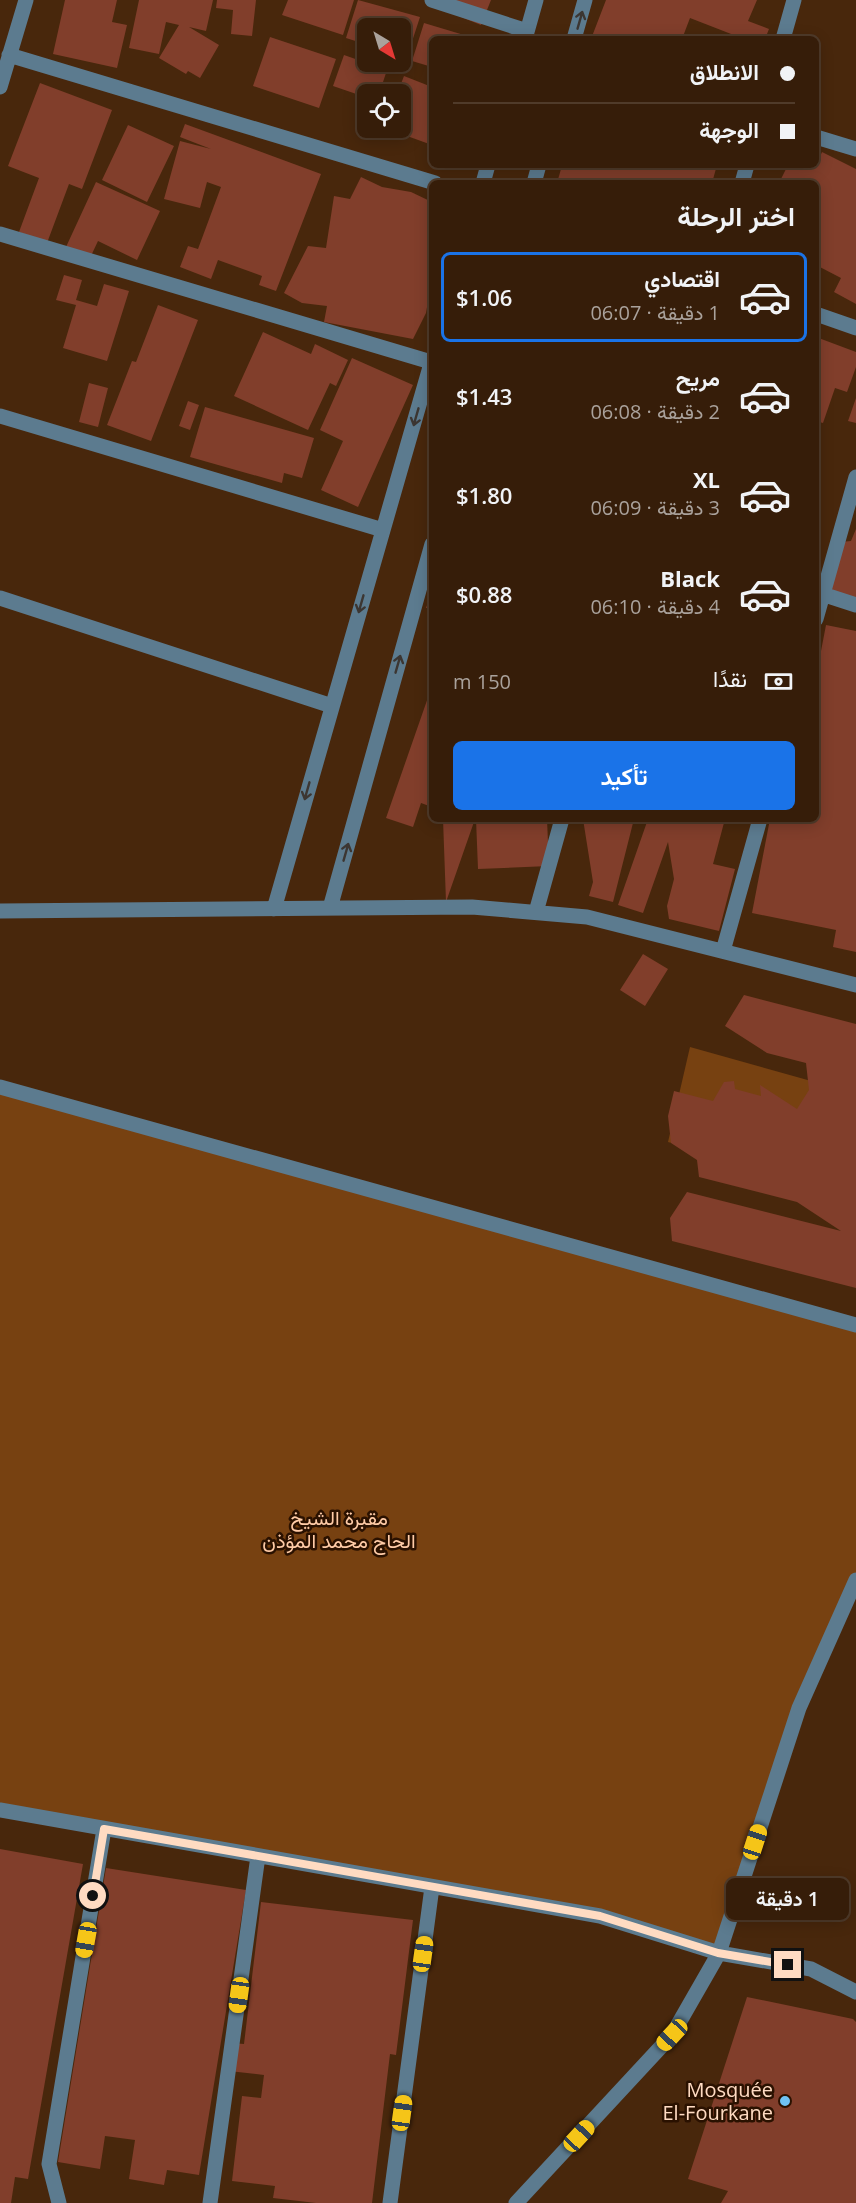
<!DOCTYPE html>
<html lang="ar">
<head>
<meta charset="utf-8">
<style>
	:root { --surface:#361d09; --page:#3d2612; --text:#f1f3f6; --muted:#aaa29c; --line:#503b2a; --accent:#1a73e8 }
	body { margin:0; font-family:"Open Sans",Vazirmatn,sans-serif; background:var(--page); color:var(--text); direction:rtl; height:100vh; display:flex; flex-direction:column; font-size:22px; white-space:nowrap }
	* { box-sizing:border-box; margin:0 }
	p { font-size:20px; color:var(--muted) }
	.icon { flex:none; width:33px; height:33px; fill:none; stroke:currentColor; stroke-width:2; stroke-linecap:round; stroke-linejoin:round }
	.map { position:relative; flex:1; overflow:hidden; direction:ltr }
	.drawer { position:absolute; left:429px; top:180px; width:390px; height:642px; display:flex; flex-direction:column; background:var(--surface); border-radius:9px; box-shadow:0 3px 15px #0003,0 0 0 2px var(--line); direction:rtl }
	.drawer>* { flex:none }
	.top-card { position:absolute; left:429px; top:36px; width:390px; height:132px; border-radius:9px; box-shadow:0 3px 15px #0003,0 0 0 2px var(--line); direction:rtl; display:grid; align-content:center; height:132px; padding:0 24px; background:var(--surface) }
	.needle { width:39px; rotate:142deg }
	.tools { position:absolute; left:357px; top:18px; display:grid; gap:12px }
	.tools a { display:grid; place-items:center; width:54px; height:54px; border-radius:9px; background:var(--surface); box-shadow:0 3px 15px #0003,0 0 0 2px var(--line); font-size:30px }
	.end { position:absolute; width:27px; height:27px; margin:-14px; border:8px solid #ffdbc2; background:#111; box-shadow:0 0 0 3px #111 }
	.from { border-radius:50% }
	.bubble { position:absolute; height:42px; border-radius:9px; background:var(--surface); box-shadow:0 3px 15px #0003,0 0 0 2px var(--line); font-size:20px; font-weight:600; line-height:42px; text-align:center; direction:rtl }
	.car { position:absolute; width:18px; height:36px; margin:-18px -9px; border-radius:8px; box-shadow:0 0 4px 2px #0007; background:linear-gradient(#f5c518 24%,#345 0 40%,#f5c518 0 76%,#345 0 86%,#f5c518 0) }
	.top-card b { display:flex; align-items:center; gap:21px; height:57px; font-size:22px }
	.top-card b+b { border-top:2px solid var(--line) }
	.top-card i { width:15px; height:15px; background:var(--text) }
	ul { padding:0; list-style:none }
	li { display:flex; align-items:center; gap:18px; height:90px; margin:0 12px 9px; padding:0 12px; border:3px solid transparent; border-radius:9px }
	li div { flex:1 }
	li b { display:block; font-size:22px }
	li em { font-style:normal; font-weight:600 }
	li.on { border-color:var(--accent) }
	li>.icon { width:54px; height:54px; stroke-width:1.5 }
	h2 { padding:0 24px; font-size:27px; line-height:72px }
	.pay { display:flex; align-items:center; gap:15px; height:66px; padding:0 24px; font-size:22px }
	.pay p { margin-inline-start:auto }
	.cta { display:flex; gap:12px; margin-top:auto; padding:12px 24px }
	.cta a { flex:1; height:69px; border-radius:9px; background:var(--accent); color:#fff; font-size:24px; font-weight:600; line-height:69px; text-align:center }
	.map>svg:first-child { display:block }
</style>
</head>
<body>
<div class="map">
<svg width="856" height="2203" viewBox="0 0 856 2203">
	<rect width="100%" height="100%" fill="#48270c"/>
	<path fill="#774111" d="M690 1047 854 1093 829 1186 668 1142Z
		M0 1087 856 1325V1580L799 1708 719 1953 600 1916 0 1810Z"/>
	<path fill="#813e2b" d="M65 0H117L112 22 127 25 117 68 53 54Z
		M139 0H213L206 31 189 27 219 45 200 78 188 71 186 74 159 58 179 25 166 22 159 54 129 48Z
		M217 0H256L252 36 231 34 233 10 216 8Z
		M288 0H354L343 35 282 15Z
		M358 0 420 17 407 57 400 55V28H368V45L346 38Z
		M439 0H491L481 25 436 7Z
		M606 0H757L748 21 769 29 765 39H744L690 18 682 39H591Z
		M424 23 474 38V39H432V67L412 61Z
		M270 37 336 59 319 108 253 86Z
		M344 55 387 70 379 94H368V98L333 86Z
		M404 76 432 87V145L385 128H400V94H397Z
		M40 83 112 110 82 189 69 184 47 243 19 232 39 178 8 166Z
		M185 124 321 174 276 291 259 285 262 276 218 260 211 279 180 267 188 246 198 249 221 187 207 182 200 208 164 199 180 141 211 149 180 137Z
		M128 125 174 146 147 202 102 180Z
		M822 152 856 169V304L834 292 841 278 816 265V183H779L788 165H816V157L819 159Z
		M570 165H594L596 169 606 165H717L712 183H557L561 169Z
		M361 177 382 187 411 192 432 202V278L426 313 413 339 324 322 327 306 302 303 284 293 308 246 326 248 334 196 350 199Z
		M96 182 160 211 137 260 98 241 90 258 66 247Z
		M64 275 82 280 76 300 97 306 104 284 129 291 107 361 63 348 76 305 56 300Z
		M158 305 198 320 151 441 107 425 132 361 136 362Z
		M263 332 311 354 315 344 348 360 336 386 330 383 308 430 234 396Z
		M816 337 856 352V367L847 392 835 388 823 423 816 421Z
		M352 358 413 385 358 507 321 490 343 441 320 430Z
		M89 383 108 388 98 427 79 422Z
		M856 398V423L848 421Z
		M188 401 199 405 190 430 179 426Z
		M205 407 314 438 302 478 284 473 282 483 190 457Z
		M816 490 821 492 816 507Z
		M856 529V599L824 587 840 542 851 541Z
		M432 591V608H426Z
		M826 625 856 631V952L833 947 836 930 752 913 770 819H816V677Z
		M432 686V807L421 803 413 827 386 818Z
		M443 819H475L446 902Z
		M476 819H547L549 866 478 869Z
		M583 819H634L613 902 589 896 593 882Z
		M648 819H725L713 864 735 869 719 931 669 919 667 906 674 879 668 842 643 913 618 905Z
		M643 954 668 969 645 1006 620 990Z
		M744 995 856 1024V1288L672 1241 670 1218 687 1192 841 1231 797 1202 699 1177 697 1160 671 1143 668 1116 674 1091 713 1101 724 1082 734 1081 735 1089 761 1096 760 1085 797 1109 809 1090 806 1063 767 1053 725 1026Z
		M0 1849 83 1864 28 2179 15 2177 11 2203H0Z
		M106 1868 246 1890 199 2175 167 2170 164 2185 129 2179 135 2140 105 2136 100 2169 58 2162Z
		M261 1902 413 1920 396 2055 390 2054 372 2203H316L273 2198 275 2186 232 2181 242 2096 261 2098 264 2075 229 2071 232 2043 244 2044Z
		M747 1997 853 2019 856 2022V2203H721L728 2191 688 2179Z"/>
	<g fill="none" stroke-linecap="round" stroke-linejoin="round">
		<path stroke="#5c7b8f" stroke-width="15" d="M432 0 527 31
			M525 39 536 0
			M574 39 585 0
			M783 39 794 0
			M9 55 435 183
			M0 87 26 0
			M816 137 856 149
			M483 183 488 165
			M534 183 539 165
			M742 183 747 165
			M0 234 431 362
			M816 314 856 328
			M0 416 383 530
			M816 592 856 605
			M0 598 332 706
			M816 619 856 477
			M330 908 432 544
			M274 909 432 360
			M0 911 472 907 587 917 856 985
			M536 912 562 819
			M723 951 760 819
			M0 1087 856 1325
			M0 1810 600 1916 719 1953 811 1969 856 1992
			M59 2203 49 2164 104 1829
			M210 2203 258 1856
			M390 2203 432 1887
			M516 2203 672 2035 719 1953 799 1708 856 1580"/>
	</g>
	<defs><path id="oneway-shaft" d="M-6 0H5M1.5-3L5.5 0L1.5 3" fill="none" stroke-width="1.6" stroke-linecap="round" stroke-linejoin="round" transform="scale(1.5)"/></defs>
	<g stroke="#3c3632">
		<use href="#oneway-shaft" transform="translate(580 20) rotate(-74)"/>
		<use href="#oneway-shaft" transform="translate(416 417) rotate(106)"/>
		<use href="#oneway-shaft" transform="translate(361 604) rotate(106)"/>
		<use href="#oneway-shaft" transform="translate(398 664) rotate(-74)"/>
		<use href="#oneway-shaft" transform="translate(307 791) rotate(106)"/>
		<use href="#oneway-shaft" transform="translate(346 852) rotate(-74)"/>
	</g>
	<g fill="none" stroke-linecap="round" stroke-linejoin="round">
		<path stroke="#ffdbc2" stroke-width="8" d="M93 1896 104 1829 600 1916 718 1953 788 1965"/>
	</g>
	<circle fill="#6fc2f4" stroke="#2a1100" stroke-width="2" cx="785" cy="2101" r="6"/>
	<g text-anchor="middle" stroke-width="5" stroke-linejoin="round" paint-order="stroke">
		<g font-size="20" fill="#ffcba6" stroke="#2a1100">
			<text x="339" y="1525">مقبرة الشيخ<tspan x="339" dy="23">الحاج محمد المؤذن</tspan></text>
		</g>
		<g font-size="20" fill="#ffdbc2" stroke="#2a1100" text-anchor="end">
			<text x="773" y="2097">Mosquée<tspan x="773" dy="23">El-Fourkane</tspan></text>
		</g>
	</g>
</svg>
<div class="tools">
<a><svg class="needle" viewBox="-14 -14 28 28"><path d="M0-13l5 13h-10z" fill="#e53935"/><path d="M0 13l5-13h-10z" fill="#aaa29c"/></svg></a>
<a><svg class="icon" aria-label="locate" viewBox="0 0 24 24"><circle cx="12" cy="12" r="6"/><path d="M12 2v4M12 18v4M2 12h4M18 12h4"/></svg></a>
</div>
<i class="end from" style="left:93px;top:1896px"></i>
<i class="end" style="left:788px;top:1965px"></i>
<div class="bubble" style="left:726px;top:1878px;width:123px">1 دقيقة</div>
<i class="car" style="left:755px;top:1842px;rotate:18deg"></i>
<i class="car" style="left:86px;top:1940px;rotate:190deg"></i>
<i class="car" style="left:423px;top:1954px;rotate:8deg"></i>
<i class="car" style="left:239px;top:1995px;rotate:188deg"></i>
<i class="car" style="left:672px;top:2035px;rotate:223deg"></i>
<i class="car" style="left:402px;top:2113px;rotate:8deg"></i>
<i class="car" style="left:579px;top:2136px;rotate:43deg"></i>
<div class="top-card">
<b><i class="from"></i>الانطلاق</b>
<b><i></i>الوجهة</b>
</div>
<section class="drawer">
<h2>اختر الرحلة</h2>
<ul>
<li class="on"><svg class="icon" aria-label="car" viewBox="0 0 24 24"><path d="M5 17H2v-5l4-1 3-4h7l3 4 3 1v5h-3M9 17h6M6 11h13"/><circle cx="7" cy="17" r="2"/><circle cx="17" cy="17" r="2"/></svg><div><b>اقتصادي</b><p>1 دقيقة · 06:07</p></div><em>$1.06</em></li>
<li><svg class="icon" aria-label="car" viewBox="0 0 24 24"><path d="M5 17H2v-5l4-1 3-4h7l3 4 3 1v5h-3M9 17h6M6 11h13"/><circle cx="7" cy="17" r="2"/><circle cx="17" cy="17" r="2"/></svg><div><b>مريح</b><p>2 دقيقة · 06:08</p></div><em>$1.43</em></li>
<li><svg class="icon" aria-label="car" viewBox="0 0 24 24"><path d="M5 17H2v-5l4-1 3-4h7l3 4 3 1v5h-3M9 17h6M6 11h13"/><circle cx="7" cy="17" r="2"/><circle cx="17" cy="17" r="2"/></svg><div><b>XL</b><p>3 دقيقة · 06:09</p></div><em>$1.80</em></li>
<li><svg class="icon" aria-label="car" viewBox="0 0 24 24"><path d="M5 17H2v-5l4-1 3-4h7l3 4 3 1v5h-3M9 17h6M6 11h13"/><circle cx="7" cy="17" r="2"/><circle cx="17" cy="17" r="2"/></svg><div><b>Black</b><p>4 دقيقة · 06:10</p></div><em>$0.88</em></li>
</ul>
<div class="pay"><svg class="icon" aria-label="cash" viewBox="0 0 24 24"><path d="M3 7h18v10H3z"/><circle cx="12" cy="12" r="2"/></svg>نقدًا<p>150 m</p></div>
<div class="cta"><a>تأكيد</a></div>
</section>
</div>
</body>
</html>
